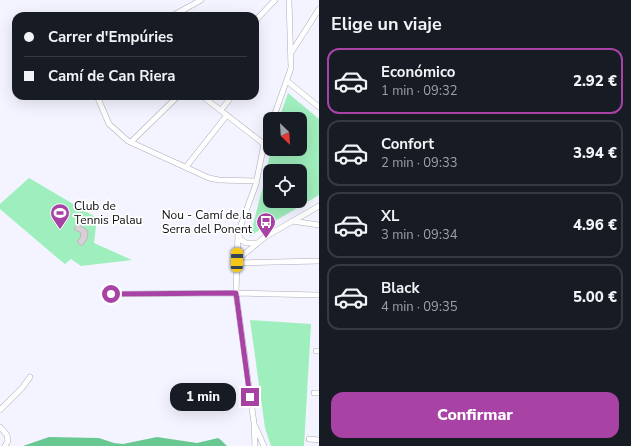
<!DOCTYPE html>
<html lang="es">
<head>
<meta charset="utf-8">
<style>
	:root { --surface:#171b24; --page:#20242c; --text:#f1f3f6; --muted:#9ea1a6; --line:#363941; --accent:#a842a5 }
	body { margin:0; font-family:"Nunito Sans",sans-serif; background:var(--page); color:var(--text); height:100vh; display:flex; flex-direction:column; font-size:15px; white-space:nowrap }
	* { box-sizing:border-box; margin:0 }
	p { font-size:13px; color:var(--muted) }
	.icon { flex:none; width:22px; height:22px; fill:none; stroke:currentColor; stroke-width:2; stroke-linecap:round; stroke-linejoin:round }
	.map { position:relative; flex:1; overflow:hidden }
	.panel { display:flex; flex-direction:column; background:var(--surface); width:312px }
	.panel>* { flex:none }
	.banner { position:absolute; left:12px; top:12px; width:247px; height:88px; border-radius:12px; box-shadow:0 4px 16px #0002; display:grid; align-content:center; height:88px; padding:0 12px; background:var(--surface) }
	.needle { width:26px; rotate:155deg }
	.controls { position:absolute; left:263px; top:112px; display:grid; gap:8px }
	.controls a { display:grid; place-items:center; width:44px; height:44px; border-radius:8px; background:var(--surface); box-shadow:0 4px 16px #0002; font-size:20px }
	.end { position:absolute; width:18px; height:18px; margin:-9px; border:5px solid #a842a5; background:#fff; box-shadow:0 0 0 2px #fff }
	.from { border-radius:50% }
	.bubble { position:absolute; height:28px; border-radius:12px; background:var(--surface); box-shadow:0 4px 16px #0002; font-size:13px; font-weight:800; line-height:28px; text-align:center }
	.car { position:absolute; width:12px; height:24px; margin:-12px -6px; border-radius:5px; box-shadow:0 0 3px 1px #0007; background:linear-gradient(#f5c518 24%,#345 0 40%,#f5c518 0 76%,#345 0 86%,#f5c518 0) }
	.banner b { display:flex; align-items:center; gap:14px; height:38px; font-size:15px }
	.banner b+b { border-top:1px solid var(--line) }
	.banner i { width:10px; height:10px; background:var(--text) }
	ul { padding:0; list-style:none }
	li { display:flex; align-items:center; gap:12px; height:66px; margin:0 8px 6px; padding:0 4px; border:2px solid var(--line); border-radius:12px }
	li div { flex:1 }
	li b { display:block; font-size:15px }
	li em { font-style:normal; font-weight:800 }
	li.selected { border-color:var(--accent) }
	li>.icon { width:36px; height:36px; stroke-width:1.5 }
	h2 { padding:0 12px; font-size:18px; line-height:48px }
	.action { display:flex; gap:8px; margin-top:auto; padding:8px 12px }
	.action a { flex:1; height:46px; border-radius:12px; background:var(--accent); color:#fff; font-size:16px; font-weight:800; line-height:46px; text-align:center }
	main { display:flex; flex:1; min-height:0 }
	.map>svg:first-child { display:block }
</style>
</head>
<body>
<main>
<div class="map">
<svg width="319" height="446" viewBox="0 0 319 446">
	<rect width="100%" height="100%" fill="#f3f4ff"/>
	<path fill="#9feebd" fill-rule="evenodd" d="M288 93 319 119V195L250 236 264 183 271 149H300V119H279ZM270 171H300V201H270Z
		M29 178 97 218 94 243 132 260 81 266 71 259 65 264 61 261 0 209V204Z
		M250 320 311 324 304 446H271L265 428Z"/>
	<path fill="#69c891" d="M49 437 99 438 114 443 123 444 157 437 197 443 218 438 221 440 227 446H23Z"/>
	<path fill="#d9cfd6" stroke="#bfb6bc" d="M78 224 88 231 87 239 82 246 77 242 80 238 81 233 74 229Z"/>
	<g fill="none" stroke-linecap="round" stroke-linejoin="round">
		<g stroke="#acadb7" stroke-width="6">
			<path id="street" d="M172 16 201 0
				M255 21 275 0
				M291 53 319 9
				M287 81 319 107
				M97 96 109 124 128 141 209 178 219 180 256 181
				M202 96 264 144
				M221 110 232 96
				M273 119 291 68 289 0
				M131 142 178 96
				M186 167 227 115
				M292 221 319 225
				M239 236 241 240 246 243H257
				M237 260 265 237 319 206
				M237 263 319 261
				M111 294 238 293 319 295
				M316 351H319
				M314 393H319
				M0 410 22 388 30 377
				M255 426 264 446
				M0 427 7 435 8 441 5 446
				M309 439 319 440
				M255 446 254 423 236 293 238 233 256 184 264 144 270 128"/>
		</g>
		<use href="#street" stroke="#fff" stroke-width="5"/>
	</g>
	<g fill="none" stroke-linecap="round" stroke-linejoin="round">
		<path stroke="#a842a5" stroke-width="5" d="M111 294 236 293 250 397"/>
	</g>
	<defs>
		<g id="stadium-pin" transform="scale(1)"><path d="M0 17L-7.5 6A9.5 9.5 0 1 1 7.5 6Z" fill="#a842a5" stroke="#fff"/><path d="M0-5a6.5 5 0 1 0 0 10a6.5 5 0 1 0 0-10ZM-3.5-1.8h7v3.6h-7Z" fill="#fff"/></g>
		<g id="bus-pin" transform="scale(1)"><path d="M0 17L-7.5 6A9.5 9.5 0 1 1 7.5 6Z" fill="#a842a5" stroke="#fff"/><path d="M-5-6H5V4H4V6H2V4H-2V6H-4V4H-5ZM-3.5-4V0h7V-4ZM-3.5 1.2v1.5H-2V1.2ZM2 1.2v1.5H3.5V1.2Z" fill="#fff"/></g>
	</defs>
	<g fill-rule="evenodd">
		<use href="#stadium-pin" x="60" y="213"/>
		<use href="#bus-pin" x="266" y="222"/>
	</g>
	<g text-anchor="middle" stroke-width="3.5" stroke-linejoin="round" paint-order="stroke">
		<g font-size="12" fill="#0d0d10" stroke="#fff" text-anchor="start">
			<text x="74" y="210">Club de<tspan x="74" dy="14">Tennis Palau</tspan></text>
			<text x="252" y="219" text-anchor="end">Nou - Camí de la<tspan x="252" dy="14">Serra del Ponent</tspan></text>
		</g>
	</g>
</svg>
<div class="controls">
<a><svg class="needle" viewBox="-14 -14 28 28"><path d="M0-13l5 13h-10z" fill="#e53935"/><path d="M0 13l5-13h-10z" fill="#9ea1a6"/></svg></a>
<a><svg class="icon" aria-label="locate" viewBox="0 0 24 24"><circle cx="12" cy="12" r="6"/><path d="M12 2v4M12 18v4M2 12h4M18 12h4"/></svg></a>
</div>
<i class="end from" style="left:111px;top:294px"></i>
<i class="end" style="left:250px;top:397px"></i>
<div class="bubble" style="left:170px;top:383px;width:66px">1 min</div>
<i class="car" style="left:237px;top:260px;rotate:1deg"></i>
<div class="banner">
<b><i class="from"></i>Carrer d'Empúries</b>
<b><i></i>Camí de Can Riera</b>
</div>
</div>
<section class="panel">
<h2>Elige un viaje</h2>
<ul>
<li class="selected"><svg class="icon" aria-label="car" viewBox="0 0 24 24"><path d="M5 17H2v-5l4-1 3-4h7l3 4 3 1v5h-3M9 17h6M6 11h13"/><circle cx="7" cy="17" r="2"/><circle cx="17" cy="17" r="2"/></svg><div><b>Económico</b><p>1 min · 09:32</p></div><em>2.92 €</em></li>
<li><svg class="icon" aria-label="car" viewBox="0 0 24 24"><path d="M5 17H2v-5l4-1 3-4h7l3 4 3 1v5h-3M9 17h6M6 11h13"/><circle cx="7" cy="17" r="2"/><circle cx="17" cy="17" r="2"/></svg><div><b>Confort</b><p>2 min · 09:33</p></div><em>3.94 €</em></li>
<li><svg class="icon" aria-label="car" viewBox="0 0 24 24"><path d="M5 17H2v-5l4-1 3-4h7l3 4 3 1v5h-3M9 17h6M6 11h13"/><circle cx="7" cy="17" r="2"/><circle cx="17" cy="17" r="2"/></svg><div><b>XL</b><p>3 min · 09:34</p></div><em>4.96 €</em></li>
<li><svg class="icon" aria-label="car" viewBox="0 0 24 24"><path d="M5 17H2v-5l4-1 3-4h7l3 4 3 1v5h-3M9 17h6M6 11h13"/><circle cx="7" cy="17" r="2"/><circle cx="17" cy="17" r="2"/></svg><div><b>Black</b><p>4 min · 09:35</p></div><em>5.00 €</em></li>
</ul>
<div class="action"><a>Confirmar</a></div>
</section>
</main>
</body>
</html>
